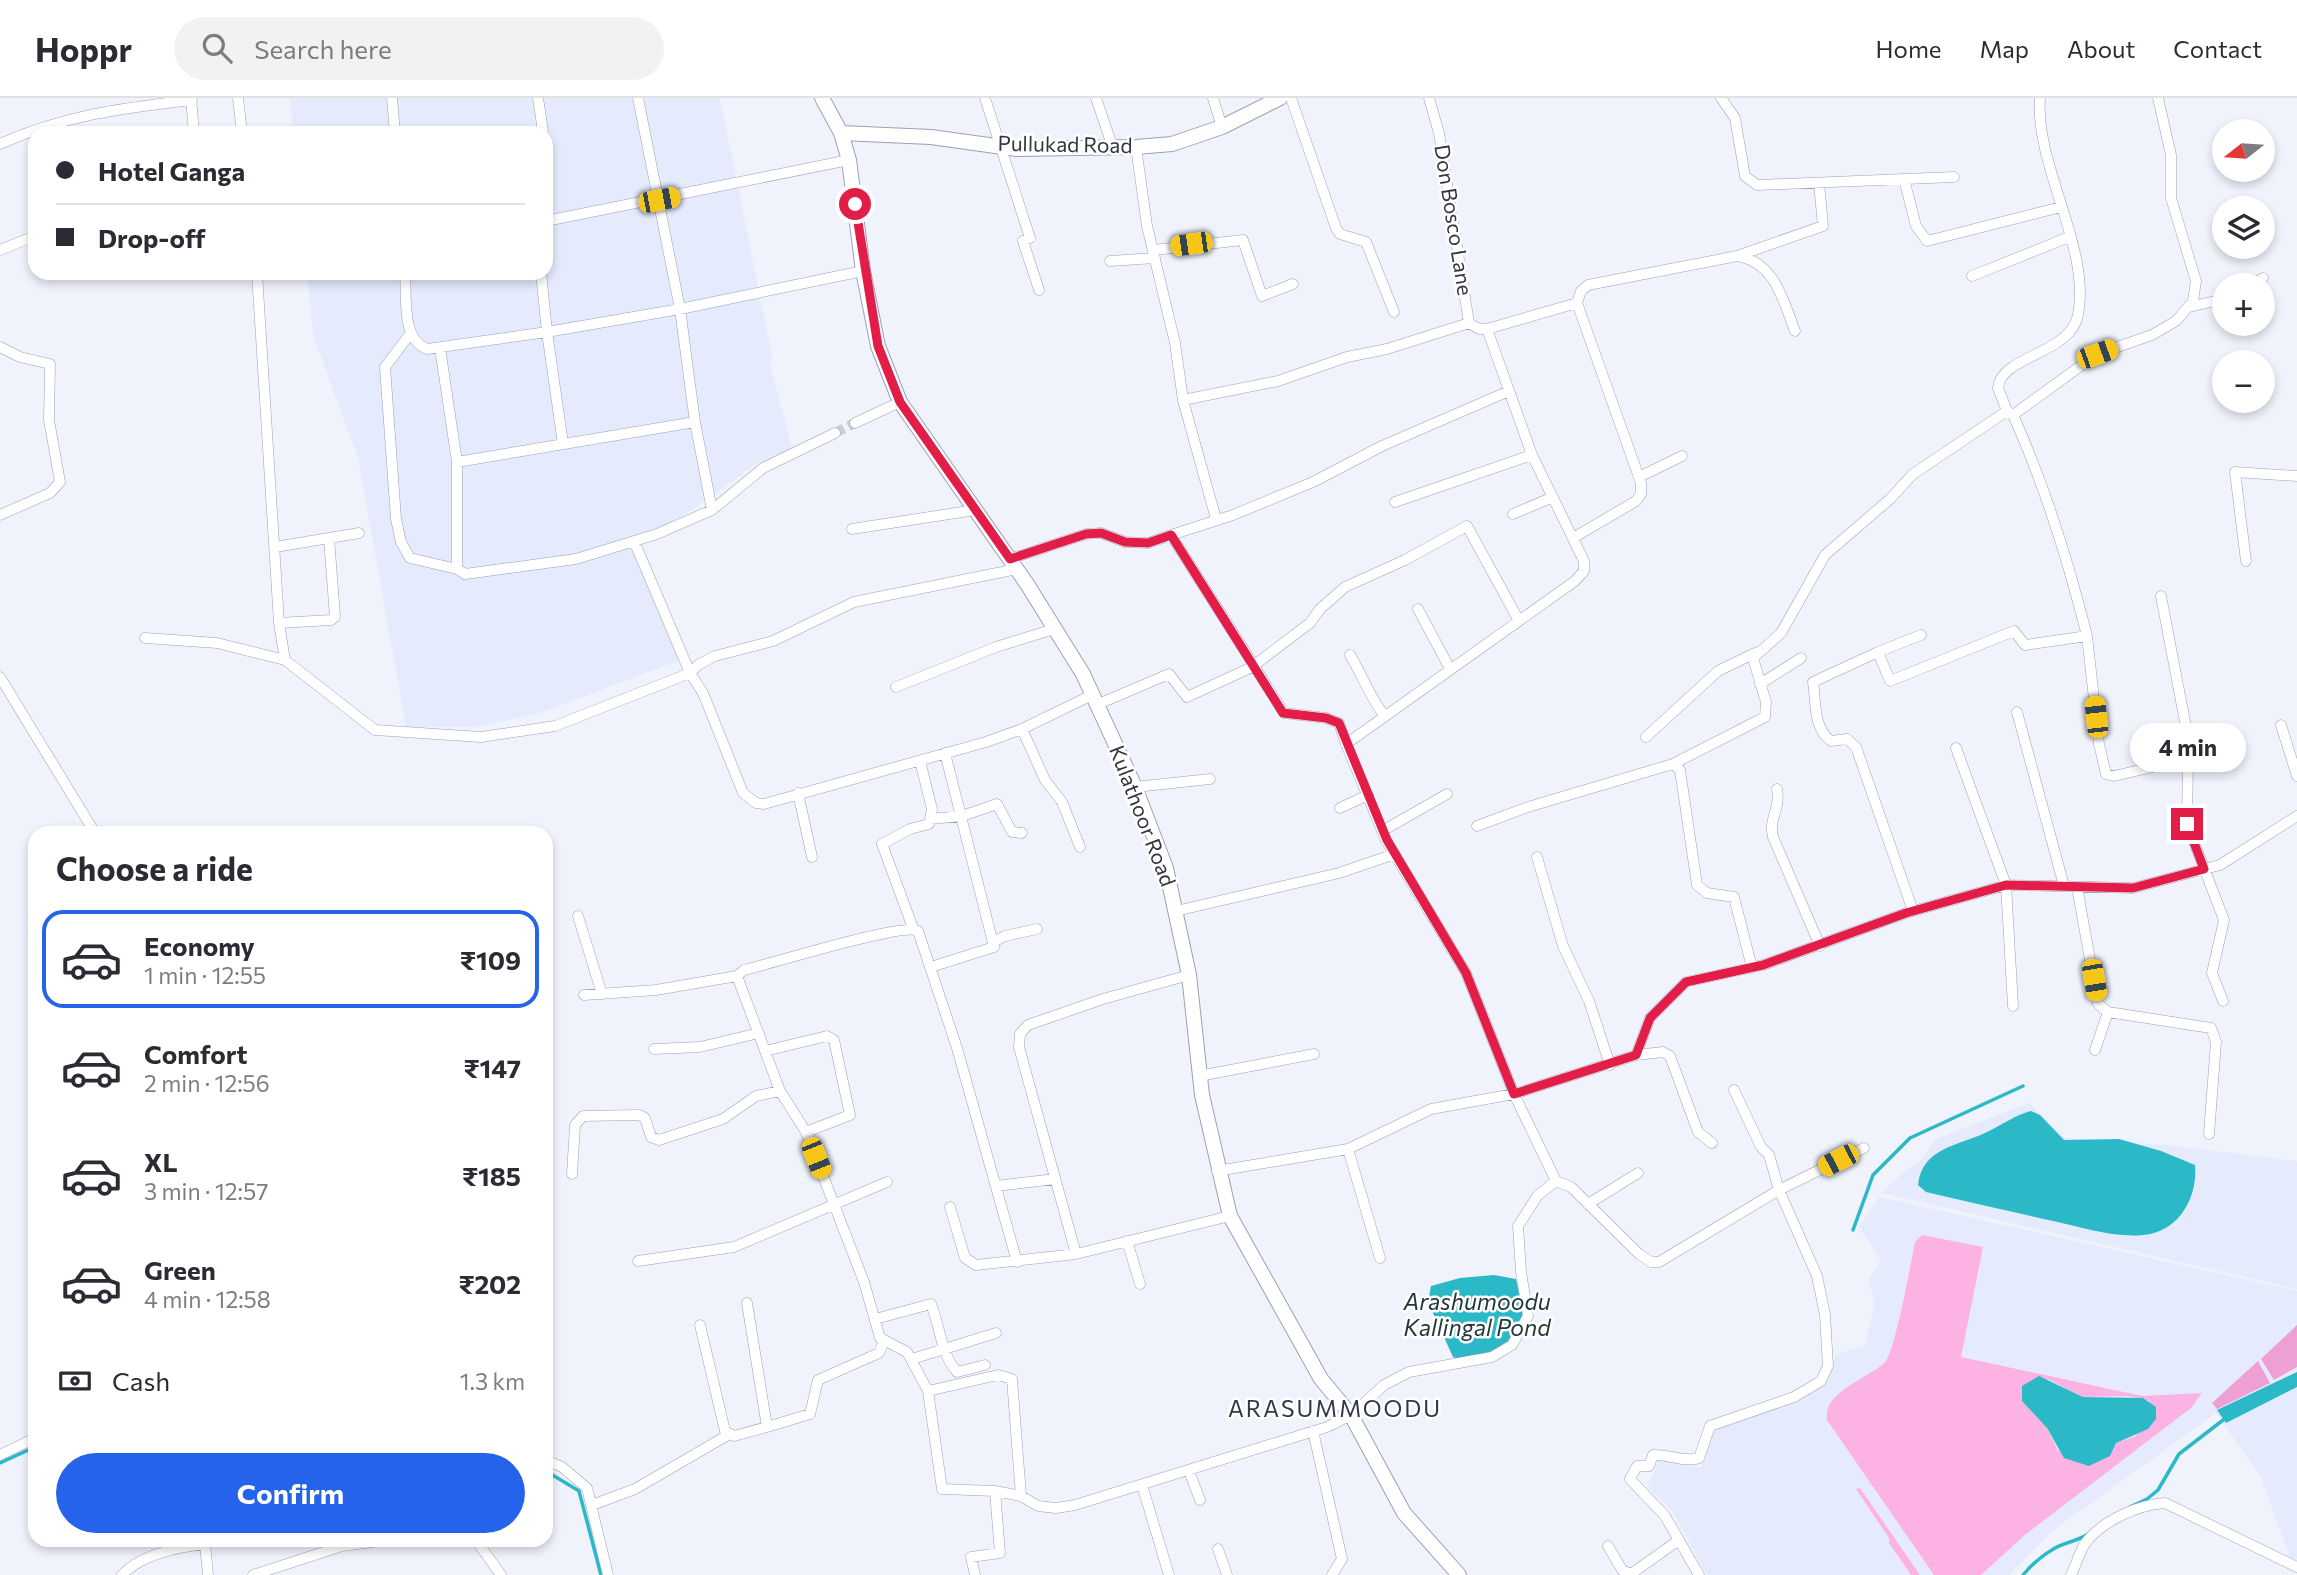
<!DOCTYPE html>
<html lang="en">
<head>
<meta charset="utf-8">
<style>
	:root { --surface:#fff; --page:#f2f2f3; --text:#2b2b33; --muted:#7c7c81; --line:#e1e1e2; --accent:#2563eb }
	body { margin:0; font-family:Commissioner,sans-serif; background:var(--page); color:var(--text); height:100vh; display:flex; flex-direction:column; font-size:26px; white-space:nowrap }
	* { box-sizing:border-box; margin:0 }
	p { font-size:23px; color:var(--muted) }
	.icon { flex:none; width:38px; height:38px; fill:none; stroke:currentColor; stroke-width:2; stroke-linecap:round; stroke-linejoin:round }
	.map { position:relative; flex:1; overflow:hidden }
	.details { position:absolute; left:28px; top:728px; width:525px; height:721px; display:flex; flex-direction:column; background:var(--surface); border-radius:21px; box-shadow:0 4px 10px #0003 }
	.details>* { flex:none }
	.top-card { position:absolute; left:28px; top:28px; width:525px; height:154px; border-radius:21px; box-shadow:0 4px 10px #0003; display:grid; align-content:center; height:154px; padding:0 28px; background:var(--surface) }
	.needle { width:46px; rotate:253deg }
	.controls { position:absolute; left:2212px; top:21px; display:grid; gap:14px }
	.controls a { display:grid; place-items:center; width:63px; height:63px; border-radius:50%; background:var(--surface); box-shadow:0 4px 10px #0003; font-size:35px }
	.end { position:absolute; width:32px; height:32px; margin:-16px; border:9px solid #e11d48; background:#fff; box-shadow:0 0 0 4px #fff }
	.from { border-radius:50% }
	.bubble { position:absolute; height:49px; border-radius:24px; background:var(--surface); box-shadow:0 4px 10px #0003; font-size:23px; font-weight:700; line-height:49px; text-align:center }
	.car { position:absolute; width:21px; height:42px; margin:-21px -10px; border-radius:9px; box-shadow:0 0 5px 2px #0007; background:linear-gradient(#f5c518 24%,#345 0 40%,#f5c518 0 76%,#345 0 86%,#f5c518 0) }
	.top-card b { display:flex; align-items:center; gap:24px; height:66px; font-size:26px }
	.top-card b+b { border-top:2px solid var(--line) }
	.top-card i { width:18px; height:18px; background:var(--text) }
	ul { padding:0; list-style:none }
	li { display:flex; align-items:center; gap:21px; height:98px; margin:0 14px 10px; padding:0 14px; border:4px solid transparent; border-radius:21px }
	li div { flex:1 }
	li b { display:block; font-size:26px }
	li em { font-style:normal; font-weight:700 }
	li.current { border-color:var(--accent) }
	li>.icon { width:63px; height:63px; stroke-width:1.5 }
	h2 { padding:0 28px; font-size:32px; line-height:84px }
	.pay { display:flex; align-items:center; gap:18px; height:77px; padding:0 28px; font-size:26px }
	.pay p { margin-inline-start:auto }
	.primary-button { display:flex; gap:14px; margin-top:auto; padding:14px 28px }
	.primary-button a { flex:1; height:80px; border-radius:42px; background:var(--accent); color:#fff; font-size:28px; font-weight:700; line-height:80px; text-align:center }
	header { display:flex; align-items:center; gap:42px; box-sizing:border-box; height:98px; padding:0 35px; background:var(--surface); border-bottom:2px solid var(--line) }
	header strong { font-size:33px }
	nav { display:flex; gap:38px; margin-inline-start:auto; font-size:24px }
	.search { width:490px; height:63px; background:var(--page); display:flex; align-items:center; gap:18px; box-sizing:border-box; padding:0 24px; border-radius:38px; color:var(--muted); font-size:26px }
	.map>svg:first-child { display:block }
</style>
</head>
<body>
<header>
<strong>Hoppr</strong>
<div class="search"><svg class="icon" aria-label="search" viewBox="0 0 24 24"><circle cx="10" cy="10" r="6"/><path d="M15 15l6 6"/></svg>Search here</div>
<nav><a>Home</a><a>Map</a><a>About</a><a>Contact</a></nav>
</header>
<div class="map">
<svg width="2297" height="1477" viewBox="0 0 2297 1477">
	<rect width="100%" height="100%" fill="#f0f3fc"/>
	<path fill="#e5eafc" d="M290 0H631L635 3 650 0H720L772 259 770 267 792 350 759 364 692 412 654 434 633 440 680 562 540 615 475 629H406L358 360 313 237 307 175H546V35H293Z
		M2029 1005 2065 1040 2165 1047 2297 1063V1191L1882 1095 1897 1080 1924 1059 1936 1041Z
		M1879 1099 2297 1193V1461L2290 1460 2261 1379 2216 1315 2051 1434 2009 1477H1707L1673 1414 1647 1389 1661 1359 1701 1370 1710 1333 1797 1303 1829 1282 1836 1256 1865 1248 1875 1205 1868 1182 1881 1163 1859 1129Z"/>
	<path fill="#fdb2e4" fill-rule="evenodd" d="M1922 1137 1983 1149 1961 1259 2142 1298 2202 1295 2191 1310 2026 1436 1981 1477H1934L1827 1322C1822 1294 1868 1281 1885 1264 1895 1254 1911 1164 1915 1144ZM2048 1281 2083 1299 2128 1298 2149 1303 2136 1338 2116 1345 2110 1358 2058 1353 2047 1330 2022 1303Z
		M1860 1390 1920 1477H1911L1889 1445V1440L1856 1391Z"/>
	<path fill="#ee9fd4" d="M2297 1227V1269L2274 1282 2261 1261Z
		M2258 1263 2270 1285 2217 1311 2212 1305Z"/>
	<path fill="#2bb9c8" d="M2031 1013 2040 1017 2064 1042 2119 1041 2161 1053 2195 1067C2198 1099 2179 1134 2143 1137 2113 1140 2082 1129 2053 1123 2010 1113 1968 1104 1926 1094L1918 1087C1922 1049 1959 1048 1987 1034 2002 1027 2015 1017 2031 1013Z
		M1494 1177 1516 1181C1518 1192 1524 1209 1522 1219 1517 1247 1478 1270 1453 1259L1428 1204 1431 1188 1460 1180Z
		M2297 1274V1289L2226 1325 2217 1312Z
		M2039 1278 2083 1299 2143 1300 2156 1309V1321L2148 1331 2116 1345 2110 1358 2089 1368 2064 1360 2047 1330 2022 1303V1288Z"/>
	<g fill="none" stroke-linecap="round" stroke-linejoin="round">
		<path stroke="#2bb9c8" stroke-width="3.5" d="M1853 1132 1873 1077 1910 1040 2023 988
			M0 1365 35 1349
			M546 1373 579 1393 601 1477
			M2130 1409 2147 1401 2158 1392 2179 1356 2227 1319
			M2023 1477C2032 1466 2043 1457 2055 1450 2066 1444 2078 1443 2088 1436"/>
		<path stroke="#cacdd6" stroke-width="10" stroke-dasharray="10 5" stroke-linecap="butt" d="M835 335 855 325"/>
		<g stroke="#9ba1b6" stroke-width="11">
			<path id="street" d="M191 0 194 35
				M238 0 242 35
				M392 0 395 35
				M538 0 543 33 540 35
				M638 0 680 211 695 324 712 412
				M985 0 1030 140 1023 143 1039 192
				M1096 0 1113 50
				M1213 0 1222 29
				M1291 0 1336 130 1340 136 1366 144 1394 214
				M1429 0 1439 35 1469 225 1479 231H1487
				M1721 0 1735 20 1745 78 1757 87 1954 79
				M0 46C65 17 122 10 192 2
				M1136 49 1147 128 1175 245 1183 302 1216 421
				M1904 81 1916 128 1927 143 2061 109
				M546 123 849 62
				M0 152 35 138
				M1154 152 1243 142 1262 198 1293 186
				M1737 158 1823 128 1819 85
				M1110 163 1155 160
				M257 175 279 525 285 562 375 632 481 639 555 628 690 575 634 443
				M405 175C407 200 401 241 427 251L547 234 563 346
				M541 175 547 234 680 211 863 173
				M1972 178 2069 139
				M2252 187 2263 180
				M1577 205 1581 193 1588 187 1737 158C1775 164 1783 202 1795 233
				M2189 209 2224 201
				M410 236 385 269 396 421 401 444 410 460 457 471
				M0 249 20 259 50 266 49 322 60 384 50 395 0 417
				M440 250 457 364V471L465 476 576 461 657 436 712 412 763 370 835 335
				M1183 302 1278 283 1347 259 1387 251 1469 225
				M2013 317 2097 256 2152 237 2176 223 2193 203 2196 183 2171 100V57L2158 0
				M855 325 900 304
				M457 364 695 324
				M1639 379 1682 358
				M1395 404 1532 357
				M1513 416 1553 399
				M852 431 975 412
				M1171 437 1233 417 1313 384 1382 348 1509 293
				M275 449 359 435
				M1010 461 1086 436 1101 435 1125 444 1148 445 1171 437 1284 615 1326 620 1339 625 1346 646 1575 483 1584 473V463L1532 357 1487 231 1577 205 1641 385V396L1636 403 1573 440
				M2246 463 2235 374 2297 378
				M1017 471 854 504 773 543 715 558 698 567 690 575 703 595 743 695 756 705 764 706 986 644 1022 631 1092 597
				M1418 511 1450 571
				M279 525 331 522 335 519 329 440
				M2087 538 2099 646 2106 676 2114 678 2188 661 2190 650 2161 498
				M145 540 217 545 285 562
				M1878 554 1921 537
				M1350 557C1362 576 1371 602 1385 618
				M0 579 95 735
				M1760 586 1801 560
				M896 589 996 549 1054 531
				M1096 607 1169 576 1187 599 1252 569 1310 525 1320 511 1345 489 1405 462 1467 428 1518 521
				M2017 614 2064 788
				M2281 627 2297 678
				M1022 631 1045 682 1062 704 1080 749
				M1646 639 1718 573 1755 555
				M1956 650 2006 787 2013 908
				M2188 661 2187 726 2224 822 2212 875 2223 903
				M1673 666 1765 619 1766 604 1753 560 1781 535 1825 457 1890 401 1913 376 2007 313
				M1135 689 1210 681
				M1777 691C1781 711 1768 721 1773 739L1820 848
				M798 695 812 759
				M1340 710 1368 697
				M930 721 962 718 997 706 1012 734 1022 735
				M1477 728 1528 709 1673 666 1680 672 1697 787 1707 795 1734 799 1752 870
				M1384 732 1447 696
				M1537 759 1563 848 1589 903 1610 967
				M2077 789 2098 906 2108 914 2211 930 2216 944 2209 1036
				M1176 813 1339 775 1395 756
				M1913 813 1856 649 1847 641 1831 643C1813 630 1816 603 1813 584L1878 554 1890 583 2014 533 2025 547 2087 538C2068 462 2045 388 2013 317L2007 313 1998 290C2000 258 2071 256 2078 217 2091 149 2035 69 2040 0
				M578 818 602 896
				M913 830 882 746 910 731 929 726 932 711 920 663
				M993 844 1005 838 1037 831
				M931 869 994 849 945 655
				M737 878 744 872C771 866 903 824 918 833L957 950 1017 1164
				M654 951 700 949 759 935
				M2095 952 2108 914
				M765 953 827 938 834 942 850 1017 806 1034
				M1636 957 1663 954 1670 958 1698 1034 1712 1045
				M1199 978 1314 956
				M780 993 806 1034 864 1184 880 1240 907 1254 928 1293 942 1391 995 1393 1021 1398 1038 1408 1056 1410 1075 1407 1327 1329 1351 1317 1384 1287 1409 1274 1492 1259 1512 1247 1528 1218 1521 1174 1518 1128 1538 1097 1556 1083 1514 996 1466 875 1386 742 1346 646
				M1348 1051 1380 1160
				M1217 1073 1348 1051 1431 1011 1514 996 1636 957 1650 920 1686 884 1763 867 1906 815 2006 787 2133 790 2220 767 2297 718
				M572 1076 575 1027 583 1018 639 1017 645 1020 651 1039 659 1042 723 1021 756 998 780 993 737 878 656 892 584 897
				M1556 1083 1571 1089 1639 1156 1651 1164H1659L1779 1092 1864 1050
				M996 1088 1055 1081
				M1588 1106 1638 1075
				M950 1109 965 1160 976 1167 1076 1156 1230 1118
				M1127 1143 1140 1186
				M1076 1156 1019 949 1020 936 1028 927 1103 901 1189 877
				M638 1163 734 1149 887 1084
				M875 1221 931 1206C940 1228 941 1256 957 1274L985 1267
				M700 1227 725 1333 734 1338 767 1329 747 1205
				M912 1261 996 1235
				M928 1293 998 1277 1012 1281 1021 1398
				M767 1329 810 1316 818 1282 879 1255 884 1243
				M1313 1333 1342 1461 1332 1477
				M0 1357 35 1340
				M546 1362 562 1369 587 1390 608 1477
				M1189 1373 1200 1402
				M1142 1387 1169 1477
				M592 1407 635 1391 728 1337
				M476 1442 501 1477
				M1608 1448 1622 1472 1631 1476 1679 1442
				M1218 1451 1227 1477
				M122 1477C141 1457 178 1449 205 1446L208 1477
				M253 1477 342 1448 387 1442
				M975 1477 971 1459 1000 1455 995 1393
				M1699 1477 1665 1418 1630 1381 1637 1368H1649L1653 1357C1668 1356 1686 1365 1699 1360L1710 1328 1794 1299 1821 1283 1828 1268 1825 1217 1817 1178 1779 1092 1769 1057 1761 1049 1734 992
				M2071 1477C2076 1467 2079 1456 2084 1447 2101 1423 2137 1407 2165 1405L2297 1469"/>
		</g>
		<g stroke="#9ba1b6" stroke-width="16">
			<path id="secondary" d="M822 0 841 35 849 62 863 173 878 248 900 304 1027 486 1083 576 1135 689 1166 770 1189 877 1202 997 1230 1118 1321 1281 1351 1317 1404 1415 1459 1477
				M841 35 931 39 1017 51 1136 49 1172 46 1222 29 1280 0"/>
		</g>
		<use href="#street" stroke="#fff" stroke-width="10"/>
		<use href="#secondary" stroke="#fff" stroke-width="14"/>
	</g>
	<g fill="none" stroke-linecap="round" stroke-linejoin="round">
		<path stroke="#e11d48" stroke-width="9" d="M855 106 878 248 900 304 1010 461 1086 436 1101 435 1125 444 1148 445 1171 437 1283 615 1326 620 1339 625 1387 742 1466 875 1514 996 1636 957 1650 920 1686 884 1763 867 1906 815 2006 787 2133 790 2204 771 2187 726"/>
	</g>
	<g text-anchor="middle" stroke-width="5" stroke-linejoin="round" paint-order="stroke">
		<g font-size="21" fill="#34363f" stroke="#fff">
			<text transform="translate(1065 47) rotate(1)" y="7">Pullukad Road</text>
			<text transform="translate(1453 122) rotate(81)" y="7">Don Bosco Lane</text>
			<text transform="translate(1142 718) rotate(69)" y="7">Kulathoor Road</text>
		</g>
		<g font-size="23" font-style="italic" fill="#21383b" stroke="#fff">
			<text x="1477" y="1212">Arashumoodu<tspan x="1477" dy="26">Kallingal Pond</tspan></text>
		</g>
		<g font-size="23" letter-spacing="2" fill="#323748" stroke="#fff">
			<text x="1335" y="1319">ARASUMMOODU</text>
		</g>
	</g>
</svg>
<div class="controls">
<a><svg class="needle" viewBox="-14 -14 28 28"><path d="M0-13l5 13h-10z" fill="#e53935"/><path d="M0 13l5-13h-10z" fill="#7c7c81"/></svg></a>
<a><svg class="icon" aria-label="layers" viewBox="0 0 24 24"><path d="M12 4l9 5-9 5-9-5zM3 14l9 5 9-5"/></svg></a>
<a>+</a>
<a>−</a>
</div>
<i class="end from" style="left:855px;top:106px"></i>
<i class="end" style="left:2187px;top:726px"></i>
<div class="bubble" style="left:2130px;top:625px;width:116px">4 min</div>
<i class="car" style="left:659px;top:102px;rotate:79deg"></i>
<i class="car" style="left:1191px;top:146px;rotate:262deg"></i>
<i class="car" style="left:2097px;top:256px;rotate:70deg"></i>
<i class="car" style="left:2096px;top:619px;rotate:354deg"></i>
<i class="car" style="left:2094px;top:882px;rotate:170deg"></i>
<i class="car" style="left:816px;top:1060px;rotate:158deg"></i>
<i class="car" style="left:1838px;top:1062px;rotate:243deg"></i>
<div class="top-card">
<b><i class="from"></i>Hotel Ganga</b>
<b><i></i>Drop-off</b>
</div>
<section class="details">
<h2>Choose a ride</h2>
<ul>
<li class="current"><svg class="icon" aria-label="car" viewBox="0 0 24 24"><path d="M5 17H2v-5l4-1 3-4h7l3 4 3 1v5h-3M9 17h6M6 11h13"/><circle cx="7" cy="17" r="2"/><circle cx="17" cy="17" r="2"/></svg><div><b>Economy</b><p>1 min · 12:55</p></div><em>₹109</em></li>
<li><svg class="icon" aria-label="car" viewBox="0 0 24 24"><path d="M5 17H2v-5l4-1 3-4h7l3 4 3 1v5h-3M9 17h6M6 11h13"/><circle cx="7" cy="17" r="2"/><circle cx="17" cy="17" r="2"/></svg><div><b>Comfort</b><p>2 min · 12:56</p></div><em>₹147</em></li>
<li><svg class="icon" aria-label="car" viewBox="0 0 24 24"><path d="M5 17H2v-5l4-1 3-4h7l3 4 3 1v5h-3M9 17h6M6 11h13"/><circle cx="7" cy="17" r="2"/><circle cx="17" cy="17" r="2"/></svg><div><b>XL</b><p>3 min · 12:57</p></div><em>₹185</em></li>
<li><svg class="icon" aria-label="car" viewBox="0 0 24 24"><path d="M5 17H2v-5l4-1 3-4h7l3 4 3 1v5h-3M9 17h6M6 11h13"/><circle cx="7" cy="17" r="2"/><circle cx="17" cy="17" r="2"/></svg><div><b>Green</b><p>4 min · 12:58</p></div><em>₹202</em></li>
</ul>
<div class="pay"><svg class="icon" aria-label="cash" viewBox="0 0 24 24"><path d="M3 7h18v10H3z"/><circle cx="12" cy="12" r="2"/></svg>Cash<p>1.3 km</p></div>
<div class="primary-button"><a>Confirm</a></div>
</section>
</div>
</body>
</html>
